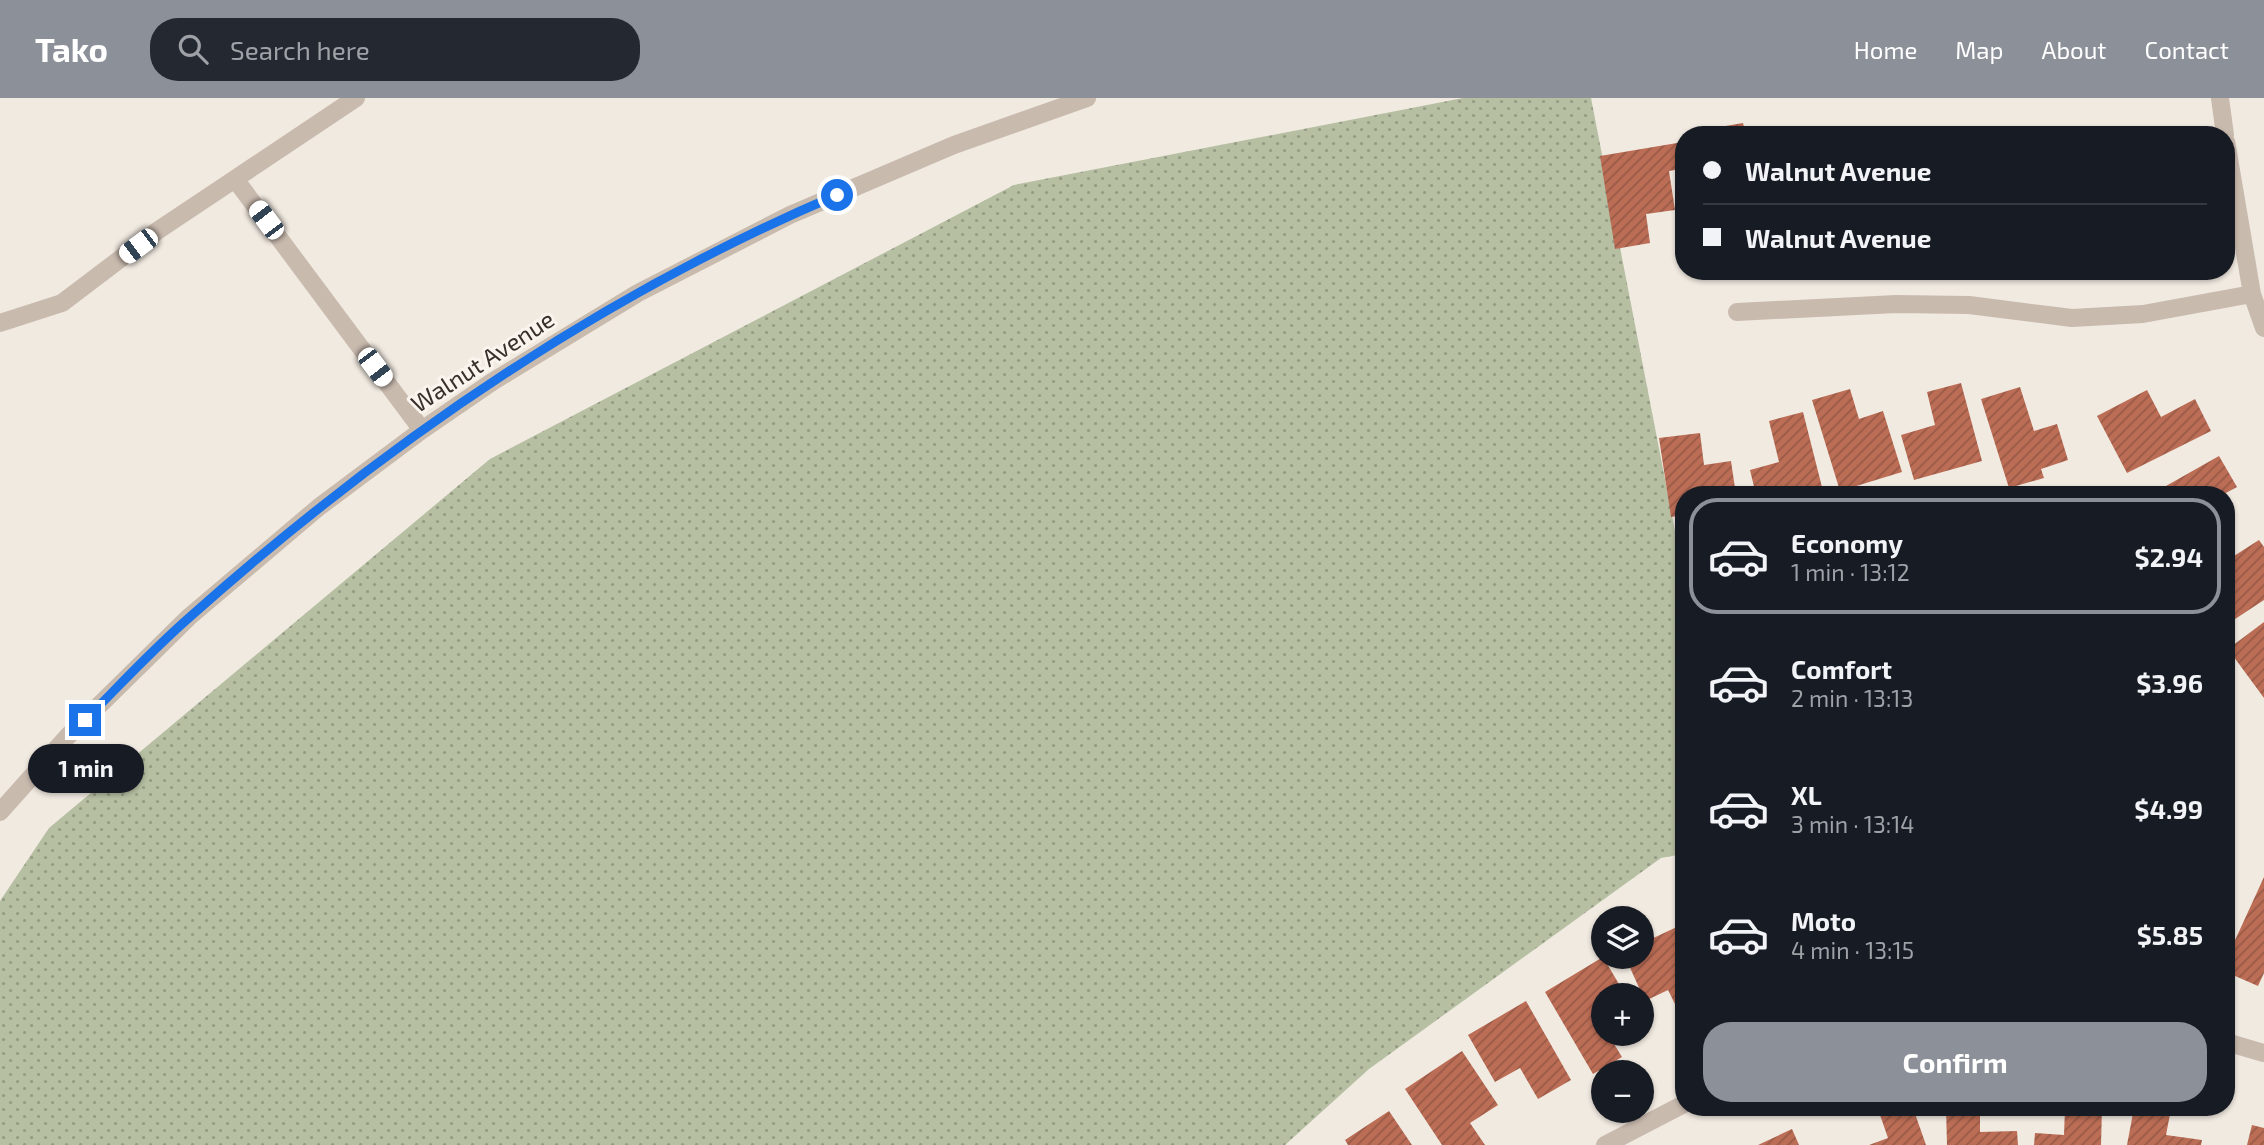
<!DOCTYPE html>
<html lang="en">
<head>
<meta charset="utf-8">
<style>
	:root { --surface:#171b24; --page:#242831; --text:#f1f3f6; --muted:#9ea1a6; --line:#363941; --accent:#8c9099 }
	body { margin:0; font-family:"Exo 2",sans-serif; background:var(--page); color:var(--text); height:100vh; display:flex; flex-direction:column; font-size:26px; white-space:nowrap }
	* { box-sizing:border-box; margin:0 }
	p { font-size:23px; color:var(--muted) }
	.icon { flex:none; width:38px; height:38px; fill:none; stroke:currentColor; stroke-width:2; stroke-linecap:round; stroke-linejoin:round }
	.map { position:relative; flex:1; overflow:hidden }
	.panel { position:absolute; left:1675px; top:388px; width:560px; height:630px; display:flex; flex-direction:column; background:var(--surface); border-radius:28px; box-shadow:0 2px 5px #0004 }
	.panel>* { flex:none }
	.hud { position:absolute; left:1675px; top:28px; width:560px; height:154px; border-radius:28px; box-shadow:0 2px 5px #0004; display:grid; align-content:center; height:154px; padding:0 28px; background:var(--surface) }
	.controls { position:absolute; left:1591px; top:808px; display:grid; gap:14px }
	.controls a { display:grid; place-items:center; width:63px; height:63px; border-radius:50%; background:var(--surface); box-shadow:0 2px 5px #0004; font-size:35px }
	.end { position:absolute; width:32px; height:32px; margin:-16px; border:9px solid #1a73e8; background:#fff; box-shadow:0 0 0 4px #fff }
	.from { border-radius:50% }
	.bubble { position:absolute; height:49px; border-radius:24px; background:var(--surface); box-shadow:0 2px 5px #0004; font-size:23px; font-weight:700; line-height:49px; text-align:center }
	.car { position:absolute; width:21px; height:42px; margin:-21px -10px; border-radius:9px; box-shadow:0 0 5px 2px #0007; background:linear-gradient(#fff 24%,#345 0 40%,#fff 0 76%,#345 0 86%,#fff 0) }
	.hud b { display:flex; align-items:center; gap:24px; height:66px; font-size:26px }
	.hud b+b { border-top:2px solid var(--line) }
	.hud i { width:18px; height:18px; background:var(--text) }
	ul { padding:12px 0 0; list-style:none }
	li { display:flex; align-items:center; gap:21px; height:116px; margin:0 14px 10px; padding:0 14px; border:4px solid transparent; border-radius:28px }
	li div { flex:1 }
	li b { display:block; font-size:26px }
	li em { font-style:normal; font-weight:700 }
	li.on { border-color:var(--accent) }
	li>.icon { width:63px; height:63px; stroke-width:1.5 }
	.button { display:flex; gap:14px; margin-top:auto; padding:14px 28px }
	.button a { flex:1; height:80px; border-radius:28px; background:var(--accent); color:#fff; font-size:28px; font-weight:700; line-height:80px; text-align:center }
	header { display:flex; align-items:center; gap:42px; box-sizing:border-box; height:98px; padding:0 35px; background:var(--accent); color:#fff }
	header strong { font-size:33px }
	nav { display:flex; gap:38px; margin-inline-start:auto; font-size:24px }
	.search { width:490px; height:63px; background:var(--page); display:flex; align-items:center; gap:18px; box-sizing:border-box; padding:0 24px; border-radius:28px; color:var(--muted); font-size:26px }
	.map>svg:first-child { display:block }
</style>
</head>
<body>
<header>
<strong>Tako</strong>
<div class="search"><svg class="icon" aria-label="search" viewBox="0 0 24 24"><circle cx="10" cy="10" r="6"/><path d="M15 15l6 6"/></svg>Search here</div>
<nav><a>Home</a><a>Map</a><a>About</a><a>Contact</a></nav>
</header>
<div class="map">
<svg width="2264" height="1047" viewBox="0 0 2264 1047">
	<defs>
		<pattern id="grass-dots" width="8" height="8" patternUnits="userSpaceOnUse" patternTransform="scale(1.75)"><rect width="8" height="8" fill="#b6bfa2"/><path d="M2 2h.1M6 6h.1" fill="none" stroke="#959c84" stroke-width="1.8" stroke-linecap="round"/></pattern>
		<pattern id="building-hatch" width="6" height="6" patternUnits="userSpaceOnUse" patternTransform="scale(1.75)"><rect width="6" height="6" fill="#bb6d55"/><path d="M-1 1l2-2M0 6l6-6M5 7l2-2" fill="none" stroke="#995a47"/></pattern>
	</defs>
	<rect width="100%" height="100%" fill="#f1eae1"/>
	<path fill="url(#grass-dots)" d="M1463 0H1591L1683 474V756L1661 760 1369 971 1285 1047H0V803L49 730 490 361 1014 87Z"/>
	<path fill="url(#building-hatch)" d="M1743 25 1746 37H1685V35Z
		M1677 45 1681 71 1669 73 1675 112 1646 116 1650 145 1615 151 1600 58Z
		M1961 285 1982 363 1914 382 1901 337 1935 327 1927 294Z
		M2020 289 2034 333 2057 326 2068 362 2041 371 2044 380 2009 390 1981 301Z
		M1850 291 1859 321 1883 313 1902 374 1840 393 1812 302Z
		M2147 292 2161 319 2195 301 2211 333 2127 375 2097 318Z
		M1803 314 1824 397H1756L1750 372 1779 364 1769 323Z
		M1700 335 1704 367 1731 363 1736 397H1684V417L1671 419 1659 340Z
		M2219 358 2237 389 2222 397H2150Z
		M2259 442 2264 449V502L2226 527V463Z
		M2264 524V600L2228 551Z
		M2264 779V875L2258 888 2226 874V862Z
		M1681 827 1684 832V924L1668 892 1645 903 1627 863 1642 859V856L1651 852 1647 843Z
		M1603 859 1626 898H1603V936H1608L1622 959 1593 976 1545 894Z
		M1526 903 1571 982 1538 1001 1520 970 1495 984 1468 937Z
		M1462 953 1498 1007 1470 1025 1485 1047H1442L1405 991Z
		M1892 1010H1913L1926 1047H1869L1888 1040 1879 1014Z
		M1946 1010H1980V1034L2017 1033 2018 1047H1947Z
		M2065 1010H2102L2101 1047H2034L2035 1035 2064 1037Z
		M2134 1010 2171 1011 2166 1037 2202 1042 2201 1047H2127Z
		M1389 1013 1412 1047H1348L1345 1042Z
		M2252 1027 2264 1030V1047H2247Z
		M1792 1031 1799 1047H1758Z"/>
	<g fill="none" stroke-linecap="round" stroke-linejoin="round">
		<path stroke="#c9baae" stroke-width="18" d="M356 0 235 81 422 332
			M2220 0 2225 37
			M2226 43 2252 196 2264 230
			M1737 214 1896 206 1969 207 2072 220 2143 216 2252 196
			M0 225 62 205 157 133 235 81
			M0 714 67 639 189 519 319 409 422 332 492 284 638 195 790 117 954 47 1087 0
			M2226 944 2264 955
			M1605 1047 1684 1006"/>
	</g>
	<g fill="none" stroke-linecap="round" stroke-linejoin="round">
		<path stroke="#1a73e8" stroke-width="9" d="M85 622C120 587 154 550 191 518 383 347 599 198 837 97"/>
	</g>
	<g text-anchor="middle" stroke-width="6" stroke-linejoin="round" paint-order="stroke">
		<g font-size="24" fill="#382f2b" stroke="#f9f4ed">
			<text transform="translate(483 264) rotate(-33)" y="8">Walnut Avenue</text>
		</g>
	</g>
</svg>
<div class="controls">
<a><svg class="icon" aria-label="layers" viewBox="0 0 24 24"><path d="M12 4l9 5-9 5-9-5zM3 14l9 5 9-5"/></svg></a>
<a>+</a>
<a>−</a>
</div>
<i class="end from" style="left:837px;top:97px"></i>
<i class="end" style="left:85px;top:622px"></i>
<div class="bubble" style="left:28px;top:646px;width:116px">1 min</div>
<i class="car" style="left:266px;top:122px;rotate:323deg"></i>
<i class="car" style="left:138px;top:148px;rotate:233deg"></i>
<i class="car" style="left:375px;top:269px;rotate:143deg"></i>
<div class="hud">
<b><i class="from"></i>Walnut Avenue</b>
<b><i></i>Walnut Avenue</b>
</div>
<section class="panel">
<ul>
<li class="on"><svg class="icon" aria-label="car" viewBox="0 0 24 24"><path d="M5 17H2v-5l4-1 3-4h7l3 4 3 1v5h-3M9 17h6M6 11h13"/><circle cx="7" cy="17" r="2"/><circle cx="17" cy="17" r="2"/></svg><div><b>Economy</b><p>1 min · 13:12</p></div><em>$2.94</em></li>
<li><svg class="icon" aria-label="car" viewBox="0 0 24 24"><path d="M5 17H2v-5l4-1 3-4h7l3 4 3 1v5h-3M9 17h6M6 11h13"/><circle cx="7" cy="17" r="2"/><circle cx="17" cy="17" r="2"/></svg><div><b>Comfort</b><p>2 min · 13:13</p></div><em>$3.96</em></li>
<li><svg class="icon" aria-label="car" viewBox="0 0 24 24"><path d="M5 17H2v-5l4-1 3-4h7l3 4 3 1v5h-3M9 17h6M6 11h13"/><circle cx="7" cy="17" r="2"/><circle cx="17" cy="17" r="2"/></svg><div><b>XL</b><p>3 min · 13:14</p></div><em>$4.99</em></li>
<li><svg class="icon" aria-label="car" viewBox="0 0 24 24"><path d="M5 17H2v-5l4-1 3-4h7l3 4 3 1v5h-3M9 17h6M6 11h13"/><circle cx="7" cy="17" r="2"/><circle cx="17" cy="17" r="2"/></svg><div><b>Moto</b><p>4 min · 13:15</p></div><em>$5.85</em></li>
</ul>
<div class="button"><a>Confirm</a></div>
</section>
</div>
</body>
</html>
